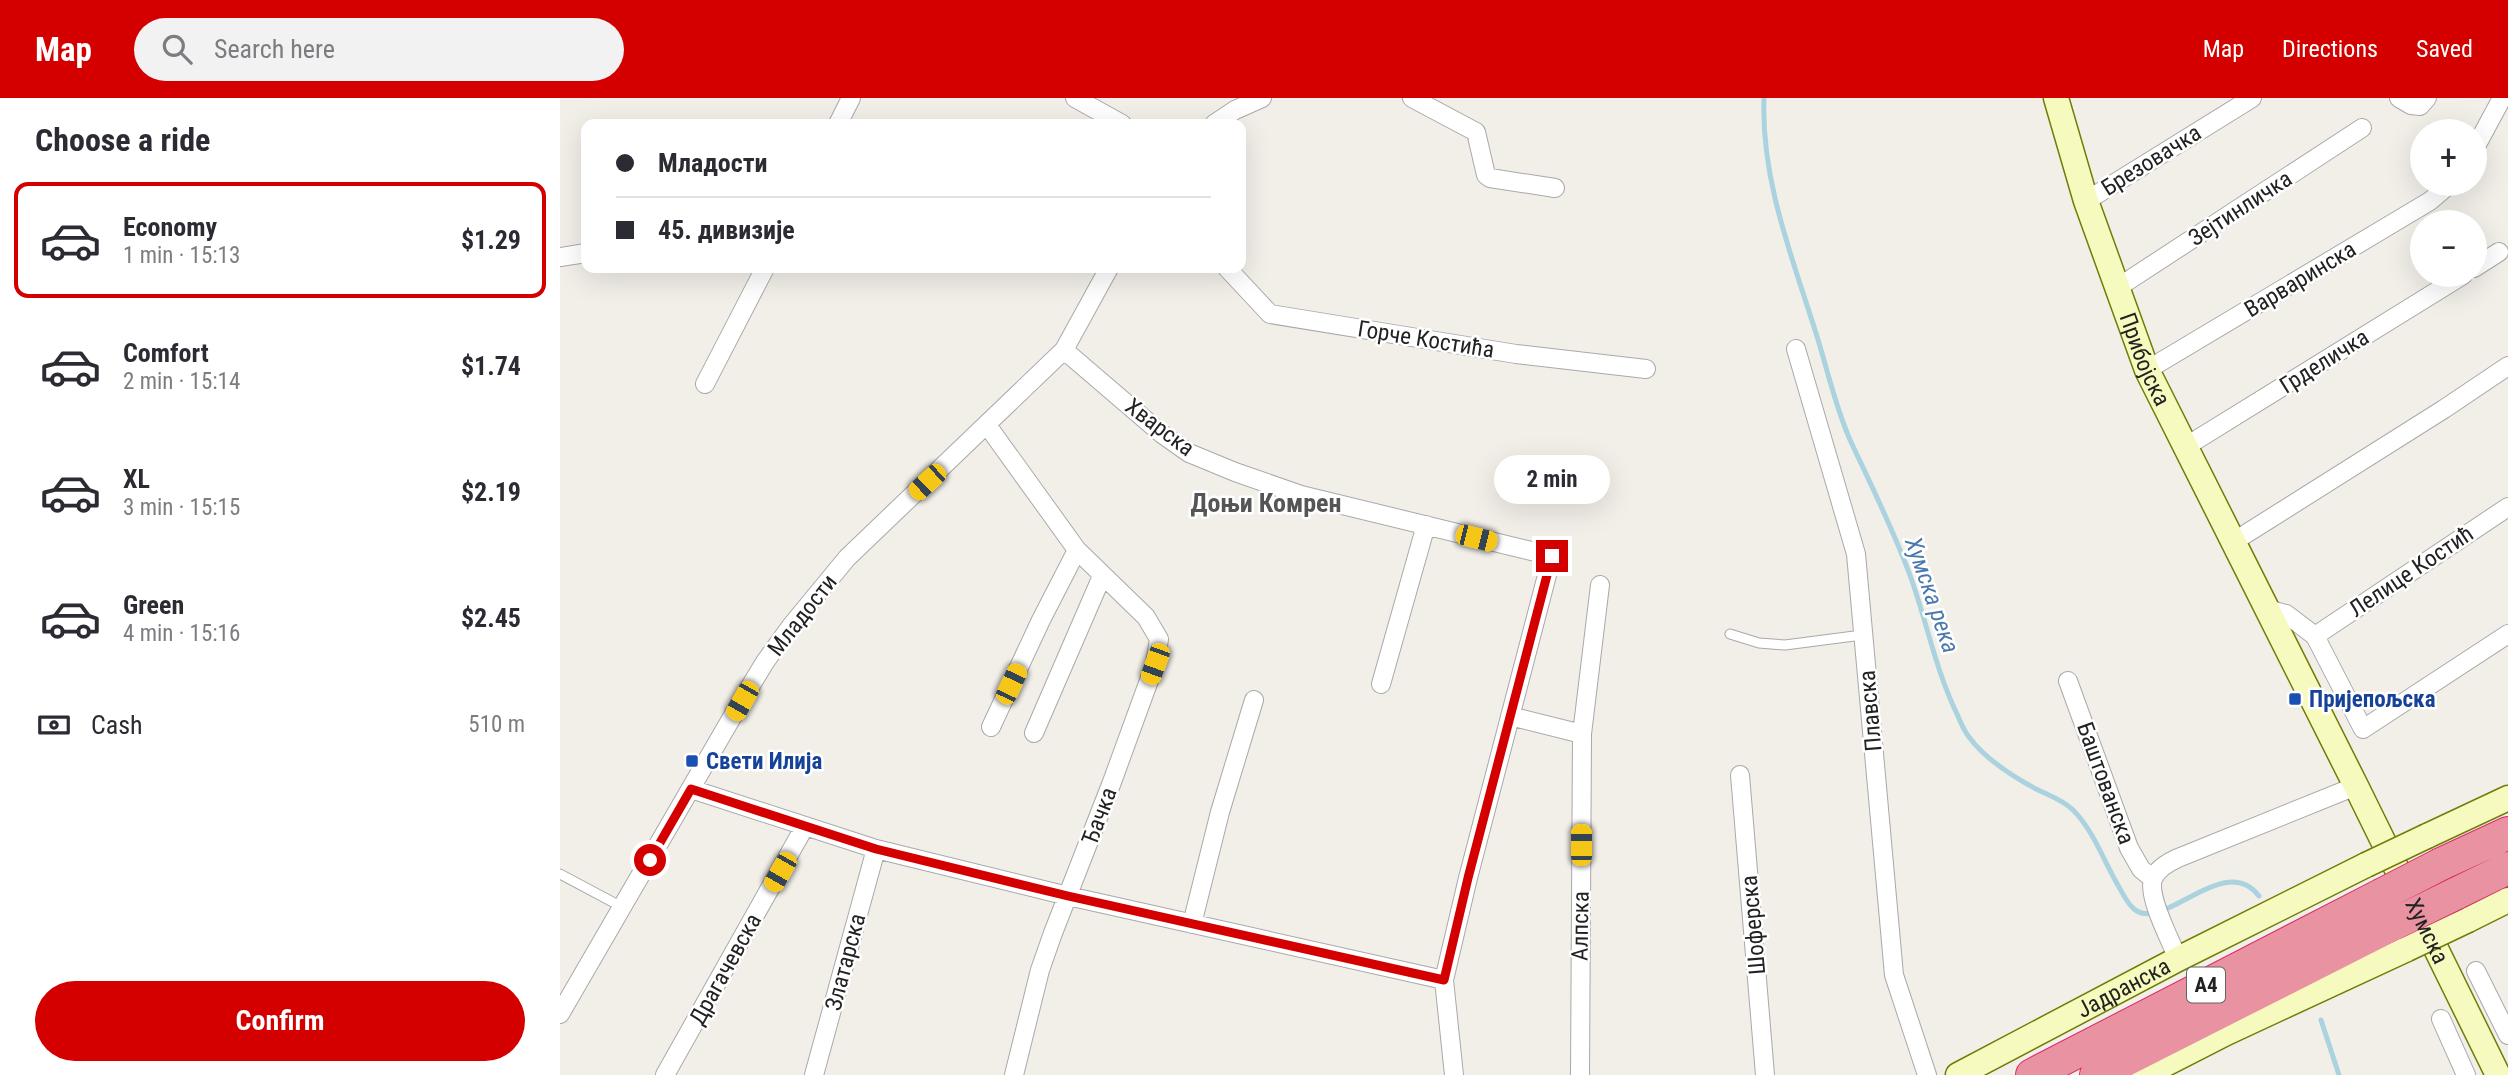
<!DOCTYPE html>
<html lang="en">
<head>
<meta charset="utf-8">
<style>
	:root { --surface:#fff; --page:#f2f2f3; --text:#2b2b33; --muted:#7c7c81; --line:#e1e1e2; --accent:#d40000 }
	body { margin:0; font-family:"Roboto Condensed",sans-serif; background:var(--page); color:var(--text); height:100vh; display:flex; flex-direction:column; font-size:26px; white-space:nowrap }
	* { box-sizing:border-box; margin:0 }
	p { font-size:23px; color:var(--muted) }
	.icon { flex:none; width:38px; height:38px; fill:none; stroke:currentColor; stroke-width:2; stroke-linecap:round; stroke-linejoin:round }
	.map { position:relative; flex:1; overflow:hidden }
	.side { display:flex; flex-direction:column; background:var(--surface); width:560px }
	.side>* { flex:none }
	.top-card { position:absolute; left:21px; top:21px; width:665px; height:154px; border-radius:14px; box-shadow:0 7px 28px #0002; display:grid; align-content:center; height:154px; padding:0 35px; background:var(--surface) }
	.buttons { position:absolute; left:1850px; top:21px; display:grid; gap:14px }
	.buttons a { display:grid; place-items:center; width:77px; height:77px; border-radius:50%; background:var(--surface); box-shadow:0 7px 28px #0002; font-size:35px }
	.end { position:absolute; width:32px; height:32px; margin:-16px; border:9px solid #d40000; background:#fff; box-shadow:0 0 0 4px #fff }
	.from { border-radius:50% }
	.bubble { position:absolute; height:49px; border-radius:24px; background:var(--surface); box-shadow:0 7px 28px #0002; font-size:23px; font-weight:700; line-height:49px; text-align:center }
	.car { position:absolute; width:21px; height:42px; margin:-21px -10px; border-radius:9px; box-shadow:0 0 5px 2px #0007; background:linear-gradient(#f5c518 24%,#345 0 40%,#f5c518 0 76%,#345 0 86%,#f5c518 0) }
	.top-card b { display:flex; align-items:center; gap:24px; height:66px; font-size:26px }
	.top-card b+b { border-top:2px solid var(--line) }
	.top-card i { width:18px; height:18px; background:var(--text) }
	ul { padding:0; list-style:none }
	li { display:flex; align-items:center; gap:21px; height:116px; margin:0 14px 10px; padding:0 21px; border:4px solid transparent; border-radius:14px }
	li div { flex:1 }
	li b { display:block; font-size:26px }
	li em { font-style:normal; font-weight:700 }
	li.on { border-color:var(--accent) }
	li>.icon { width:63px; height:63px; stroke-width:1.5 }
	h2 { padding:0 35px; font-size:32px; line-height:84px }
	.pay { display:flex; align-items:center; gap:18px; height:77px; padding:0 35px; font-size:26px }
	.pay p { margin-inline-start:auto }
	.primary-button { display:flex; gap:14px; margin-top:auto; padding:14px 35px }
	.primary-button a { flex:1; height:80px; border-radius:42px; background:var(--accent); color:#fff; font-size:28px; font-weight:700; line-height:80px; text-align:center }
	header { display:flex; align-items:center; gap:42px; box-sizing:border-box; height:98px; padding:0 35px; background:var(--accent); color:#fff }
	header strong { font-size:33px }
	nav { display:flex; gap:38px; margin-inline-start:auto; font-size:24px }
	.search { width:490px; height:63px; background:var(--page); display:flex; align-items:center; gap:18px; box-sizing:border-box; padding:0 24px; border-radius:38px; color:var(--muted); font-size:26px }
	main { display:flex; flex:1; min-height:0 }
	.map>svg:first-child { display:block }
</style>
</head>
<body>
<header>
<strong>Map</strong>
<div class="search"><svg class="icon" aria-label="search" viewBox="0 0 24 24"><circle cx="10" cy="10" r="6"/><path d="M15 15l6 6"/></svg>Search here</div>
<nav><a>Map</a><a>Directions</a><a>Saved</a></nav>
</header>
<main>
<section class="side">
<h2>Choose a ride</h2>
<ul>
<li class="on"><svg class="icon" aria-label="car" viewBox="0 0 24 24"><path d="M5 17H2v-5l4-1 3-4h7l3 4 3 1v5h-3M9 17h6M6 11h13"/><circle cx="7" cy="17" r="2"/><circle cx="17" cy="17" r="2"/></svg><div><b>Economy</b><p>1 min · 15:13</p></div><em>$1.29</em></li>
<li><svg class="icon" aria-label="car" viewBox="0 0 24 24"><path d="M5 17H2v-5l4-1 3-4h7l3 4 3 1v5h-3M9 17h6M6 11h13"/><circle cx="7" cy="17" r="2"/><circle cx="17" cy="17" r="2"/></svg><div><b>Comfort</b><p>2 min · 15:14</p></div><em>$1.74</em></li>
<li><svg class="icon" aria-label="car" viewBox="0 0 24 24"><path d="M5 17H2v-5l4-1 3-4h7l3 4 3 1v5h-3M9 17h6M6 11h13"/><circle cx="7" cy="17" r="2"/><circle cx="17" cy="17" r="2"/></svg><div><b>XL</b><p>3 min · 15:15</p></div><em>$2.19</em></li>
<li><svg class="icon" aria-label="car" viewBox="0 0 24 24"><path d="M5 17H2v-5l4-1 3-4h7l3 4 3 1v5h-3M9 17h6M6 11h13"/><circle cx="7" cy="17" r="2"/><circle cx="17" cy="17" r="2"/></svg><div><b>Green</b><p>4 min · 15:16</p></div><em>$2.45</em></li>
</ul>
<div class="pay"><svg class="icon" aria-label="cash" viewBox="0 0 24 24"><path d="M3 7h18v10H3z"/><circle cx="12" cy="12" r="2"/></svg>Cash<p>510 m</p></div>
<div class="primary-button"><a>Confirm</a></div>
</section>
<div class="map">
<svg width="1948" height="977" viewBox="0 0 1948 977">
	<rect width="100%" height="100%" fill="#f2efe9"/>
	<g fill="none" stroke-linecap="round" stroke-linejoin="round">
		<path stroke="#aad3df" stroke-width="5" d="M1204 0C1201 81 1231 156 1255 232 1267 269 1275 309 1291 344 1312 389 1334 433 1351 480 1367 525 1376 573 1397 616 1400 623 1404 633 1409 639 1425 661 1452 678 1476 691 1488 697 1503 702 1513 712 1534 733 1544 764 1559 789 1563 796 1567 805 1574 811 1603 836 1664 752 1699 798
			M1761 922 1779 977"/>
		<g stroke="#a9a9a9" stroke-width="11">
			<path id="lane" d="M1170 536 1199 545 1225 547 1302 537
				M0 776 62 809"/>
		</g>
		<g stroke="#a9a9a9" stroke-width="20">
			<path id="street" d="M515 0 562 26
				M852 0 916 34 926 77 930 80 995 90
				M1839 0 1851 7 1860 8 1867 0
				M278 26 291 0
				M654 26 675 12 702 0
				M1914 52 1942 0
				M1526 103 1692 0
				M0 159 26 155
				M667 170 710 216 956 256 1086 271
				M1914 170 1939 154
				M1557 190 1802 30
				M1236 251 1296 456 1334 877 1367 977
				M504 252 602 336 629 355 675 374 741 397 992 458 908 780 884 882 894 977
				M1587 272 1870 103 1890 86
				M145 286 205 170
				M427 327 517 452 586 519 599 541 595 566 552 684 493 835 480 872 454 977
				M1625 349 1903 177
				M1673 444 1884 311 1948 268
				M1707 511 1726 516 1755 538 1803 631 1948 536
				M1755 538 1948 409
				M1508 583 1569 750 1581 771 1593 781
				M821 586 866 427
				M950 618 1022 636
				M431 629 481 522 517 452
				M474 635 542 478
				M1180 677 1205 977
				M131 691 316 751 508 798 884 882
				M632 826 660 714 694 602
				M1618 861C1611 843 1587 799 1593 781 1597 771 1609 764 1618 760L1796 688
				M1916 873 1948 937
				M0 916 182 602 205 564 231 528 287 460 504 252 549 170
				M1881 921 1906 977
				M105 977 245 728
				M254 977 316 751
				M1020 977 1022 636 1040 487"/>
		</g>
		<g stroke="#707d05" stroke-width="27">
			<g id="secondary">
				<path id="s1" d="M1496 0 1526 103 1587 272 1796 688 1938 977"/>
				<path d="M1867 738 1948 700"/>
				<path d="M1908 822 1948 802"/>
				<path id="s2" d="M1398 977 1618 861 1806 767"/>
				<path d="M1584 977 1666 935 1847 851"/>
			</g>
		</g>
		<g stroke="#dc2a67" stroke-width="34">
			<path id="highway" d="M1881 766 1948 735
				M1895 796 1948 770
				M1472 977 1821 797
				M1536 977 1834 826"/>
		</g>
		<use href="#lane" stroke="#fff" stroke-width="9"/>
		<use href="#street" stroke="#fff" stroke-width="18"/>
		<use href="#secondary" stroke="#f7fabf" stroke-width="24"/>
		<use href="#highway" stroke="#e892a2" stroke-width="32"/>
		<g stroke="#707d05" stroke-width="27" stroke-linecap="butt">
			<path id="secondary-bridge" d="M1806 767 1867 738
				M1847 851 1908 822"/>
		</g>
		<g stroke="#dc2a67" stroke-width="34" stroke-linecap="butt">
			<path id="highway-bridge" d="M1821 797 1881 766
				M1834 826 1895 796"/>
		</g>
		<use href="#secondary-bridge" stroke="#f7fabf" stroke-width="24"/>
		<use href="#highway-bridge" stroke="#e892a2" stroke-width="32"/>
	</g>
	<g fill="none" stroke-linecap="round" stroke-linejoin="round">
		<path stroke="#d40000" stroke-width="9" d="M90 762 131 691 316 751 508 798 884 882 908 780 992 458"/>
	</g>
	<g fill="#1a4fb4" stroke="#fff" stroke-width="2.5">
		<rect x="1728" y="594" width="14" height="14" rx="3.5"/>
		<rect x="125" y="656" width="14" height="14" rx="3.5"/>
	</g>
	<g text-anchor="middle" stroke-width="5" stroke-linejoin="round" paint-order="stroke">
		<rect fill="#fff" stroke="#646464" stroke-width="2" x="1627" y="869.5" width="38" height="35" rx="5"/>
		<g font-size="21" font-weight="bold" fill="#222">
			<text x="1646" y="894">A4</text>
		</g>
		<g font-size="23" fill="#222" stroke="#fff">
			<text transform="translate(1591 62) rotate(-32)" y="8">Брезовачка</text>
			<text transform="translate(1680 110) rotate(-33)" y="8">Зејтинличка</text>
			<text transform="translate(1740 181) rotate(-31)" y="8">Варваринска</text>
			<text transform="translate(866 241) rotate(9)" y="8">Горче Костића</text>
			<text dy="8" stroke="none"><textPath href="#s1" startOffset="276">Прибојска</textPath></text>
			<text transform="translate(1764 263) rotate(-32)" y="8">Грделичка</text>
			<text transform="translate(600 329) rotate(37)" y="8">Хварска</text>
			<text transform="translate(1851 473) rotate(-34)" y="8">Лелице Костић</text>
			<text transform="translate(242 517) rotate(-52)" y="8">Младости</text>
			<text transform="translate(1310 613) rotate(-95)" y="8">Плавска</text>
			<text transform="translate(1546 685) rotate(70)" y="8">Баштованска</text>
			<text transform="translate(539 718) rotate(-69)" y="8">Ђачка</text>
			<text transform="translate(1193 827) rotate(-95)" y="8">Шоферска</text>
			<text transform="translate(1020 828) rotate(-89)" y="8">Алпска</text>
			<text dy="8" stroke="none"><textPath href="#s1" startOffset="914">Хумска</textPath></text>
			<text transform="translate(285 864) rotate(-75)" y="8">Златарска</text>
			<text transform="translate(165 871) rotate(-61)" y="8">Драгачевска</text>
			<text dy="8" stroke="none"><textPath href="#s2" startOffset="187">Јадранска</textPath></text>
		</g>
		<g font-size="23" font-weight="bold" fill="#164399" stroke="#fff" text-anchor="start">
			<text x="1749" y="609">Пријепољска</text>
			<text x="146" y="671">Свети Илија</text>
		</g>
		<g font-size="24" font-style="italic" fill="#4a7aab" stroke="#fff">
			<text transform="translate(1372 497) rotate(71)" y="8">Хумска река</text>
		</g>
		<g font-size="26" font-weight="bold" fill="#555" stroke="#fff">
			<text x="706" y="414">Доњи Комрен</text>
		</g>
	</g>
</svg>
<div class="buttons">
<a>+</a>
<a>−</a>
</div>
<i class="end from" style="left:90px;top:762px"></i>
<i class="end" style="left:992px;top:458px"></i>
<div class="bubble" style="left:934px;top:357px;width:116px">2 min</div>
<i class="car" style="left:367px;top:384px;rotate:227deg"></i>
<i class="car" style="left:916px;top:440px;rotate:104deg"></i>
<i class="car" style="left:595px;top:566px;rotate:200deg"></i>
<i class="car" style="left:451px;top:586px;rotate:25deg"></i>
<i class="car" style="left:182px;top:603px;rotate:210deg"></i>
<i class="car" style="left:1021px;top:747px;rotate:0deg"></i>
<i class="car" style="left:220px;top:774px;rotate:210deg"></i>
<div class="top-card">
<b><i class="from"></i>Младости</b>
<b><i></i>45. дивизије</b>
</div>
</div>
</main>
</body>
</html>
